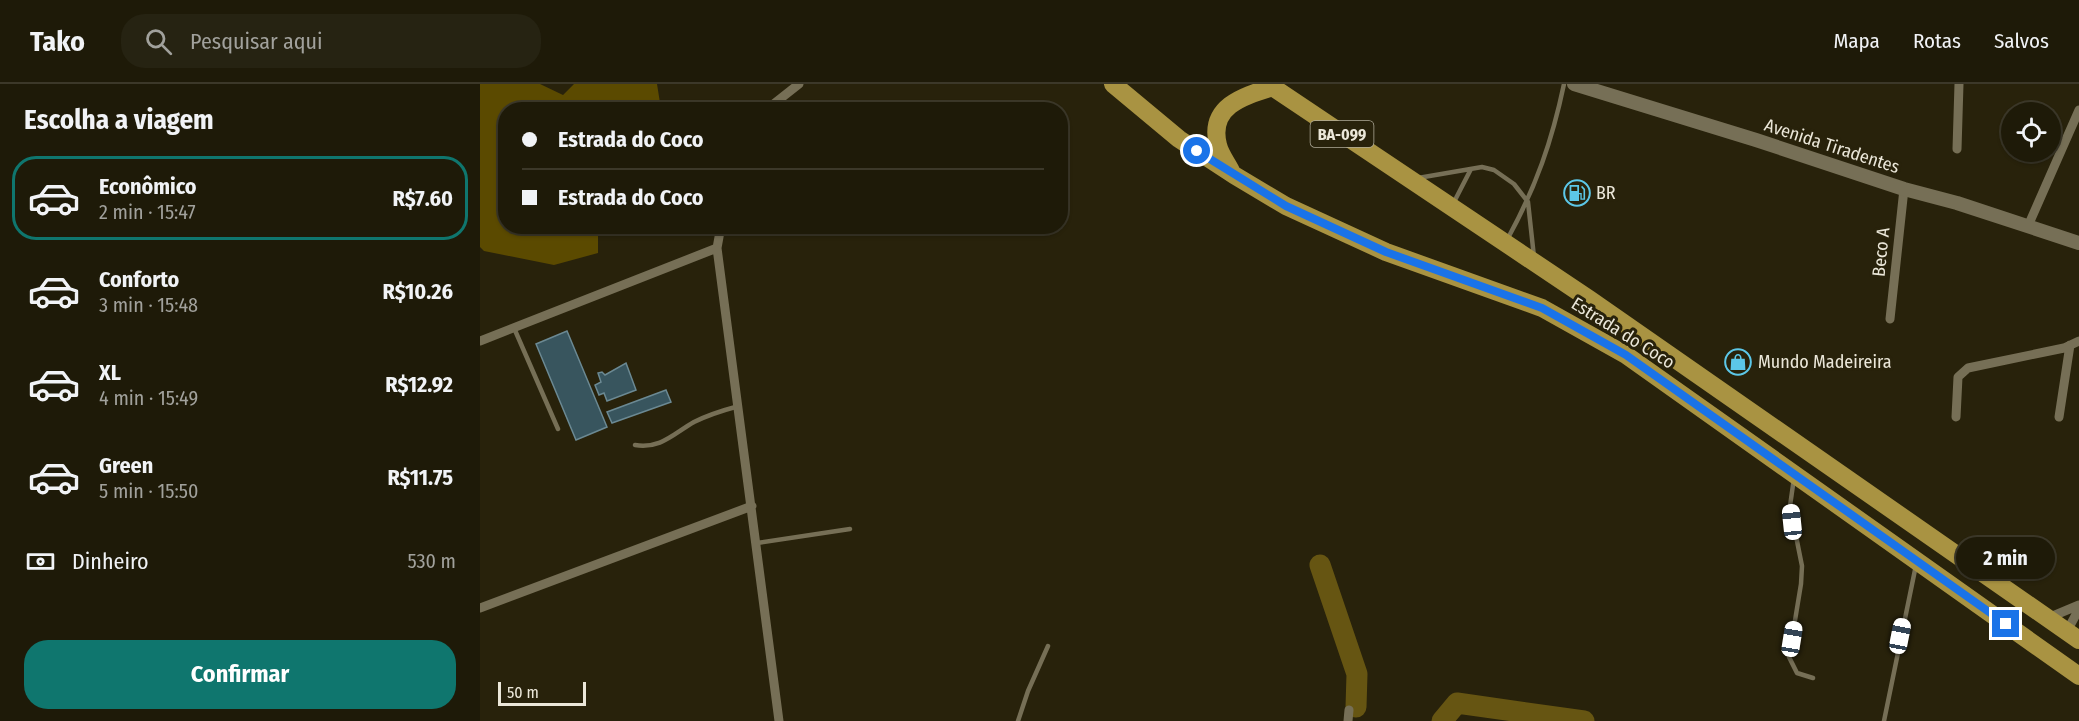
<!DOCTYPE html>
<html lang="pt">
<head>
<meta charset="utf-8">
<style>
	:root { --surface:#1e1a08; --page:#262312; --text:#f1f3f6; --muted:#a1a19c; --line:#3c3829; --accent:#0f766e }
	body { margin:0; font-family:"Fira Sans Condensed",sans-serif; background:var(--page); color:var(--text); height:100vh; display:flex; flex-direction:column; font-size:22px; white-space:nowrap }
	* { box-sizing:border-box; margin:0 }
	p { font-size:20px; color:var(--muted) }
	.icon { flex:none; width:33px; height:33px; fill:none; stroke:currentColor; stroke-width:2; stroke-linecap:round; stroke-linejoin:round }
	.map { position:relative; flex:1; overflow:hidden }
	.details { display:flex; flex-direction:column; background:var(--surface); width:480px }
	.details>* { flex:none }
	.hud { position:absolute; left:18px; top:18px; width:570px; height:132px; border-radius:24px; box-shadow:0 2px 4px #0004,0 0 0 2px var(--line); display:grid; align-content:center; height:132px; padding:0 24px; background:var(--surface) }
	.fabs { position:absolute; left:1521px; top:18px; display:grid; gap:12px }
	.fabs a { display:grid; place-items:center; width:60px; height:60px; border-radius:50%; background:var(--surface); box-shadow:0 2px 4px #0004,0 0 0 2px var(--line); font-size:30px }
	.scale { position:absolute; left:18px; bottom:15px; width:88px; box-sizing:border-box; padding-left:6px; border:3px solid #ebe7d9; border-top:0; font-size:16px; line-height:21px; white-space:nowrap; color:#ebe7d9; -webkit-text-stroke:4px #28220b; paint-order:stroke }
	.end { position:absolute; width:27px; height:27px; margin:-14px; border:8px solid #1a73e8; background:#fff; box-shadow:0 0 0 3px #fff }
	.from { border-radius:50% }
	.bubble { position:absolute; height:42px; border-radius:21px; background:var(--surface); box-shadow:0 2px 4px #0004,0 0 0 2px var(--line); font-size:20px; font-weight:700; line-height:42px; text-align:center }
	.car { position:absolute; width:18px; height:36px; margin:-18px -9px; border-radius:8px; box-shadow:0 0 4px 2px #0007; background:linear-gradient(#fff 24%,#345 0 40%,#fff 0 76%,#345 0 86%,#fff 0) }
	.hud b { display:flex; align-items:center; gap:21px; height:57px; font-size:22px }
	.hud b+b { border-top:2px solid var(--line) }
	.hud i { width:15px; height:15px; background:var(--text) }
	ul { padding:0; list-style:none }
	li { display:flex; align-items:center; gap:18px; height:84px; margin:0 12px 9px; padding:0 12px; border:3px solid transparent; border-radius:24px }
	li div { flex:1 }
	li b { display:block; font-size:22px }
	li em { font-style:normal; font-weight:700 }
	li.active { border-color:var(--accent) }
	li>.icon { width:54px; height:54px; stroke-width:1.5 }
	h2 { padding:0 24px; font-size:27px; line-height:72px }
	.pay { display:flex; align-items:center; gap:15px; height:66px; padding:0 24px; font-size:22px }
	.pay p { margin-inline-start:auto }
	.primary-button { display:flex; gap:12px; margin-top:auto; padding:12px 24px }
	.primary-button a { flex:1; height:69px; border-radius:24px; background:var(--accent); color:#fff; font-size:24px; font-weight:700; line-height:69px; text-align:center }
	header { display:flex; align-items:center; gap:36px; box-sizing:border-box; height:84px; padding:0 30px; background:var(--surface); border-bottom:2px solid var(--line) }
	header strong { font-size:28px }
	nav { display:flex; gap:33px; margin-inline-start:auto; font-size:21px }
	.search { width:420px; height:54px; background:var(--page); display:flex; align-items:center; gap:15px; box-sizing:border-box; padding:0 21px; border-radius:24px; color:var(--muted); font-size:22px }
	main { display:flex; flex:1; min-height:0 }
	.map>svg:first-child { display:block }
</style>
</head>
<body>
<header>
<strong>Tako</strong>
<div class="search"><svg class="icon" aria-label="search" viewBox="0 0 24 24"><circle cx="10" cy="10" r="6"/><path d="M15 15l6 6"/></svg>Pesquisar aqui</div>
<nav><a>Mapa</a><a>Rotas</a><a>Salvos</a></nav>
</header>
<main>
<section class="details">
<h2>Escolha a viagem</h2>
<ul>
<li class="active"><svg class="icon" aria-label="car" viewBox="0 0 24 24"><path d="M5 17H2v-5l4-1 3-4h7l3 4 3 1v5h-3M9 17h6M6 11h13"/><circle cx="7" cy="17" r="2"/><circle cx="17" cy="17" r="2"/></svg><div><b>Econômico</b><p>2 min · 15:47</p></div><em>R$7.60</em></li>
<li><svg class="icon" aria-label="car" viewBox="0 0 24 24"><path d="M5 17H2v-5l4-1 3-4h7l3 4 3 1v5h-3M9 17h6M6 11h13"/><circle cx="7" cy="17" r="2"/><circle cx="17" cy="17" r="2"/></svg><div><b>Conforto</b><p>3 min · 15:48</p></div><em>R$10.26</em></li>
<li><svg class="icon" aria-label="car" viewBox="0 0 24 24"><path d="M5 17H2v-5l4-1 3-4h7l3 4 3 1v5h-3M9 17h6M6 11h13"/><circle cx="7" cy="17" r="2"/><circle cx="17" cy="17" r="2"/></svg><div><b>XL</b><p>4 min · 15:49</p></div><em>R$12.92</em></li>
<li><svg class="icon" aria-label="car" viewBox="0 0 24 24"><path d="M5 17H2v-5l4-1 3-4h7l3 4 3 1v5h-3M9 17h6M6 11h13"/><circle cx="7" cy="17" r="2"/><circle cx="17" cy="17" r="2"/></svg><div><b>Green</b><p>5 min · 15:50</p></div><em>R$11.75</em></li>
</ul>
<div class="pay"><svg class="icon" aria-label="cash" viewBox="0 0 24 24"><path d="M3 7h18v10H3z"/><circle cx="12" cy="12" r="2"/></svg>Dinheiro<p>530 m</p></div>
<div class="primary-button"><a>Confirmar</a></div>
</section>
<div class="map">
<svg width="1599" height="637" viewBox="0 0 1599 637">
	<rect width="100%" height="100%" fill="#28220b"/>
	<path fill="#5b4a00" d="M0 0H60L83 11 94 0H177L181 25 26 26V142L118 143V169L74 181 4 167 0 163Z"/>
	<g fill="none" stroke-linecap="round" stroke-linejoin="round">
		<path stroke="#665512" stroke-width="21" d="M840 481 877 590 876 623
			M962 637 977 619 1104 637"/>
	</g>
	<path fill="#38555e" stroke="#6b8993" stroke-width="1.5" d="M87 247 127 343 96 356 56 260Z
		M146 279 156 306 127 317 124 309 119 311 115 301 121 298 118 289 122 288 125 291Z
		M186 306 191 318 132 339 127 328Z"/>
	<g fill="none" stroke-linecap="round" stroke-linejoin="round">
		<path stroke="#766f56" stroke-width="4.5" d="M938 94 1002 83 1014 86 1034 100 1048 118 1054 173
			M974 118 991 85
			M1028 154C1056 103 1072 57 1084 0
			M34 244 78 345
			M155 361C181 365 193 350 214 338 228 331 244 326 259 322
			M1314 394 1310 422 1322 482 1321 500 1309 573 1317 589 1333 594
			M277 459 370 445
			M538 637 548 607 568 562
			M1404 637 1436 481"/>
		<path stroke="#766f56" stroke-width="9" d="M286 26 319 0
			M1477 65 1479 0
			M241 142 237 164 299 637
			M1548 142 1599 26
			M1410 235 1424 105
			M0 257 237 164
			M1476 333 1478 293 1488 284 1584 264 1599 257
			M1579 333 1590 261
			M0 524 272 422
			M1568 534 1599 521
			M1587 547 1599 525
			M868 637 869 626"/>
		<path stroke="#766f56" stroke-width="14" d="M1094 0 1276 56 1424 105 1477 119 1599 159"/>
		<path stroke="#a99342" stroke-width="18" d="M633 0 699 55 754 91 806 122 906 168 1062 224 1146 271 1599 592
			M788 0 1109 215 1599 556
			M751 87C747 79 740 70 738 61 728 22 764 12 793 3"/>
	</g>
	<g fill="none" stroke-linecap="round" stroke-linejoin="round">
		<path stroke="#1a73e8" stroke-width="8" d="M717 67 806 122 906 168 1062 224 1146 271 1526 540"/>
	</g>
	<defs>
		<g id="fuel-ring" transform="scale(1.35)"><circle r="9.5" fill="#28220b" stroke="#5cc7e8" stroke-width="1.5"/><path d="M-5.5-6h7V0h2V4h1.3V-2.5L3-4.5l.8-.8L6-3V5H2.5V1h-1V6h-7ZM-4.2-4.7v3.2H.2V-4.7Z" fill="#5cc7e8"/></g>
		<g id="shop-ring" transform="scale(1.35)"><circle r="9.5" fill="#28220b" stroke="#5cc7e8" stroke-width="1.5"/><path d="M-5-2.5h2.3a2.7 3.5 0 0 1 5.4 0H5L5.5 6h-11ZM-1.5-2.5h3a1.5 2.3 0 0 0-3 0Z" fill="#5cc7e8"/></g>
	</defs>
	<g fill-rule="evenodd">
		<use href="#fuel-ring" x="1097" y="109"/>
		<use href="#shop-ring" x="1258" y="278"/>
	</g>
	<g text-anchor="middle" stroke-width="6" stroke-linejoin="round" paint-order="stroke">
		<rect fill="#28220b" stroke="#b0ac9b" stroke-width="1.5" x="830.5" y="37" width="63" height="26" rx="4.5"/>
		<g font-size="16" font-weight="bold" fill="#ebe7d9">
			<text x="862" y="56">BA-099</text>
		</g>
		<g font-size="18" fill="#ebe7d9" stroke="#28220b">
			<text transform="translate(1352 62) rotate(18)" y="6">Avenida Tiradentes</text>
			<text transform="translate(1401 168) rotate(-84)" y="6">Beco A</text>
			<text transform="translate(1143 249) rotate(32)" y="6">Estrada do Coco</text>
		</g>
		<g font-size="18" fill="#ebe7d9" stroke="#28220b" text-anchor="start">
			<text x="1116" y="115">BR</text>
			<text x="1278" y="284">Mundo Madeireira</text>
		</g>
	</g>
</svg>
<div class="fabs">
<a><svg class="icon" aria-label="locate" viewBox="0 0 24 24"><circle cx="12" cy="12" r="6"/><path d="M12 2v4M12 18v4M2 12h4M18 12h4"/></svg></a>
</div>
<div class="scale">50 m</div>
<i class="end from" style="left:717px;top:67px"></i>
<i class="end" style="left:1526px;top:540px"></i>
<div class="bubble" style="left:1476px;top:453px;width:99px">2 min</div>
<i class="car" style="left:1312px;top:438px;rotate:354deg"></i>
<i class="car" style="left:1420px;top:552px;rotate:11deg"></i>
<i class="car" style="left:1312px;top:555px;rotate:9deg"></i>
<div class="hud">
<b><i class="from"></i>Estrada do Coco</b>
<b><i></i>Estrada do Coco</b>
</div>
</div>
</main>
</body>
</html>
